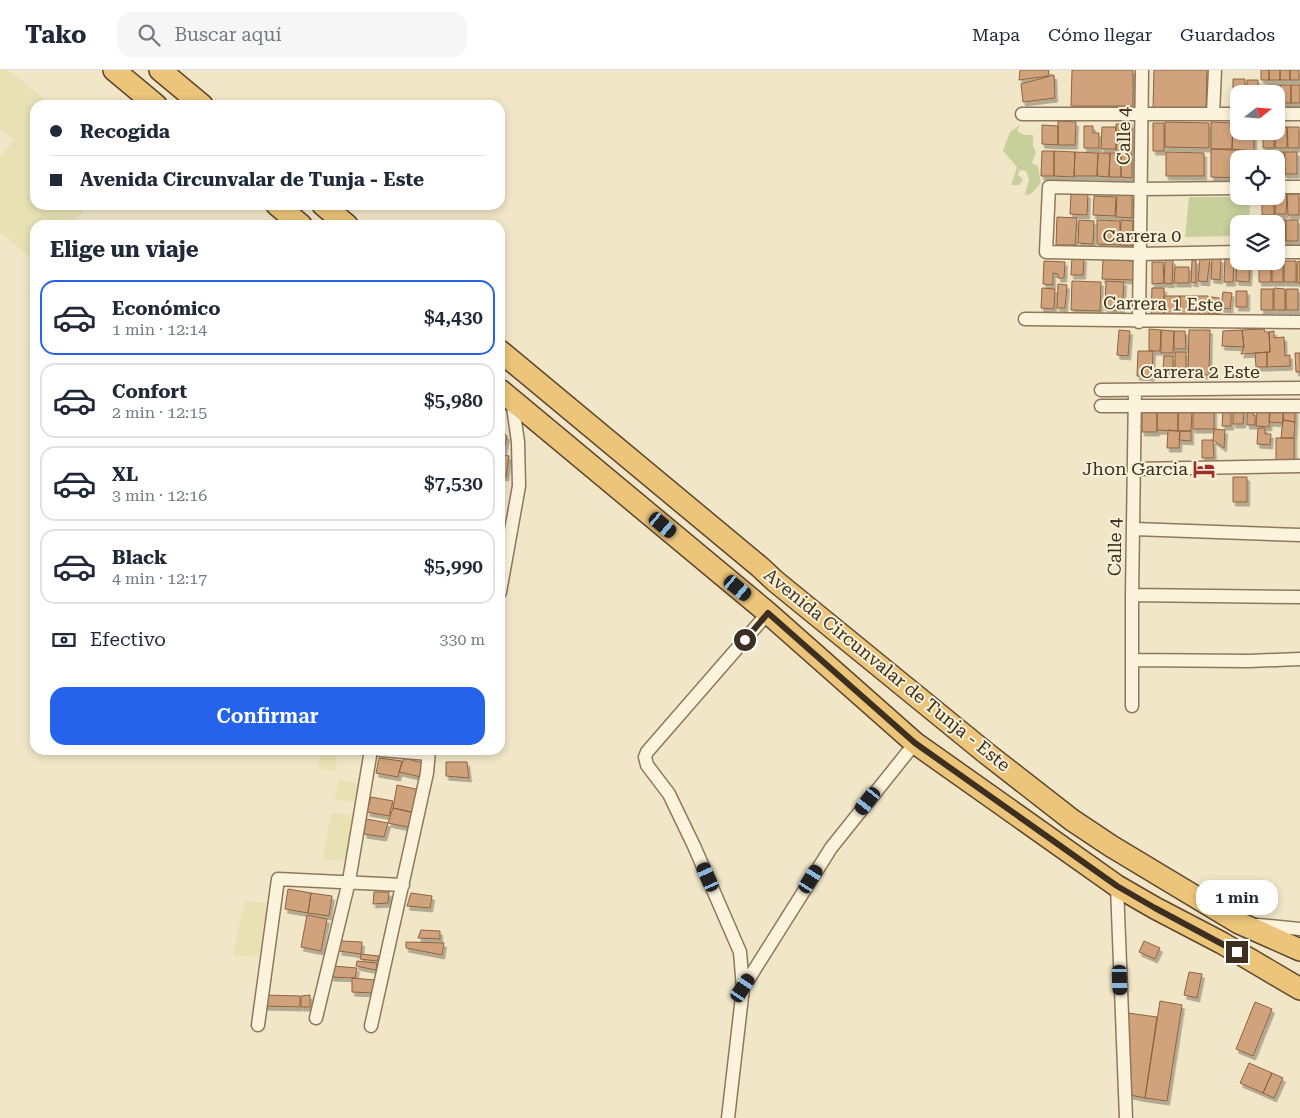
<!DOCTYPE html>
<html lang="es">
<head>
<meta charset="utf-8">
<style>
	:root { --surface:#fff; --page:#f6f6f7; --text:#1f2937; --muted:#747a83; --line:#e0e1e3; --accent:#2563eb }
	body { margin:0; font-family:"Roboto Serif",serif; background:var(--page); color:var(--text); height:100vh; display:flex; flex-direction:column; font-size:19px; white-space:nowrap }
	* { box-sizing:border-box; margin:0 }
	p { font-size:16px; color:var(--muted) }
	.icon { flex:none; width:28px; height:28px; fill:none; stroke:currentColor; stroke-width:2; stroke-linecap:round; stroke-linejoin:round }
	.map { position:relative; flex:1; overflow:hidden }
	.sheet { position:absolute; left:30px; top:150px; width:475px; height:535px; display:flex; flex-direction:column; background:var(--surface); border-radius:15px; box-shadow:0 2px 8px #0003 }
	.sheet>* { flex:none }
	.guide { position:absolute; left:30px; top:30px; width:475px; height:110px; border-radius:15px; box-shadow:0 2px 8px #0003; display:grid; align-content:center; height:110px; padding:0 20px; background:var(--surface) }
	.needle { width:32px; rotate:73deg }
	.fabs { position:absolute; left:1230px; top:15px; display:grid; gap:10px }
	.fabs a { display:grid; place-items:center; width:55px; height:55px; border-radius:10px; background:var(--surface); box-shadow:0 2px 8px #0003; font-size:25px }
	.end { position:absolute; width:22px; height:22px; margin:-11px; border:6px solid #3d2f1f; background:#fff; box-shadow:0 0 0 2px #fff }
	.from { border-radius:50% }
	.bubble { position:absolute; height:35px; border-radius:15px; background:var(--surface); box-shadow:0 2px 8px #0003; font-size:16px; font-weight:600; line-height:35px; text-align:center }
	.car { position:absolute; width:15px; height:30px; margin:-15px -8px; border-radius:6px; box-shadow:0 0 4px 1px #0007; background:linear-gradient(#222 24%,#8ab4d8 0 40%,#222 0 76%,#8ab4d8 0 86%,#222 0) }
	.guide b { display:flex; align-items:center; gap:18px; height:48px; font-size:19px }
	.guide b+b { border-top:1px solid var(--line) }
	.guide i { width:12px; height:12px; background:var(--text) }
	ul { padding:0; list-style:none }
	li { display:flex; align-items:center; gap:15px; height:75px; margin:0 10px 8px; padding:0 10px; border:2px solid var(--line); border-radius:15px }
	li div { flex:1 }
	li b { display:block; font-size:19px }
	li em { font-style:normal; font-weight:600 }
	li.on { border-color:var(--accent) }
	li>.icon { width:45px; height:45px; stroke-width:1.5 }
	h2 { padding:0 20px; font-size:22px; line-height:60px }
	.pay { display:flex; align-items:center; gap:12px; height:55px; padding:0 20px; font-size:19px }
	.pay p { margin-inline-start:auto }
	.button { display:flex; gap:10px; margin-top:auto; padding:10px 20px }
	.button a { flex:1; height:58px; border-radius:15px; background:var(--accent); color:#fff; font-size:20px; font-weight:600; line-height:58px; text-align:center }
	header { display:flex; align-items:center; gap:30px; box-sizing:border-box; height:70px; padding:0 25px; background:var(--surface); border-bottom:1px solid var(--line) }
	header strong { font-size:24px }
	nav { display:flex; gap:28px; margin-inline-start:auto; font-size:18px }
	.search { width:350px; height:45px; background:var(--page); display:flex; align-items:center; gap:12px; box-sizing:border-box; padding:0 18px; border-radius:15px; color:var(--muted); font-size:19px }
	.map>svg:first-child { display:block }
</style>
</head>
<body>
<header>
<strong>Tako</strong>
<div class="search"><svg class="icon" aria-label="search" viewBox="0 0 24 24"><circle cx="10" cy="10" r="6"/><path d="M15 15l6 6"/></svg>Buscar aquí</div>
<nav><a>Mapa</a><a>Cómo llegar</a><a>Guardados</a></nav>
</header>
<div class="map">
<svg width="1300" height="1048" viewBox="0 0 1300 1048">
	<defs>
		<filter id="shadow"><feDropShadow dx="2.5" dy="4" stdDeviation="0" flood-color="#0004"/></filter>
	</defs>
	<rect width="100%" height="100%" fill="#f1e6c7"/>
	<path fill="#e7e1b4" d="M0 0H8L52 35H35V135H88L71 155H35V192L0 162V88L14 70 0 59Z
		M320 685H337L336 701 319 699Z
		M339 710 360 714 358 733 335 729Z
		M331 743 355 745 346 791 323 790Z
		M245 831 268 833 259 887 233 886Z"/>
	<path fill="#c7d09a" d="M1020 55 1017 61 1024 65H1033V76L1036 82 1032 93 1038 96 1041 113 1031 124 1025 125 1029 109 1026 101 1020 100 1018 105 1023 109 1019 115H1011L1017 97 1003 81 1010 62Z
		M1189 127H1250L1249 154H1239V166L1185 167Z"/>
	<path fill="#d1a37b" stroke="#8e623f" filter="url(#shadow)" d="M1020 0H1049L1048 6 1019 10Z
		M1072 0H1133V36H1071Z
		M1154 0H1207L1206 39 1153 38Z
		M1261 0H1269V10H1261Z
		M1269 0H1280V10H1269Z
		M1280 0H1290V10H1280Z
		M1290 0H1299V10H1290Z
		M1054 5 1055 28 1023 32 1021 14Z
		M1233 9H1245V24H1239V30H1233Z
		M1247 10H1258V24H1247Z
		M1267 15H1280V33H1276V24H1267Z
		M1280 15H1291V33H1280Z
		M1291 15H1300V33H1291Z
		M1058 51 1076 52 1075 75H1058Z
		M1165 52 1209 53V78L1165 77Z
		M1211 52 1233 53 1232 79H1211Z
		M1153 53H1164V81H1153Z
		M1233 53H1239V61H1254V81L1232 79Z
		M1116 54H1132V81H1116Z
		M1042 55 1058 56V75L1042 74Z
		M1084 56H1093V63H1099V78H1084Z
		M1276 56 1287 57V78H1275Z
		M1102 57H1116V79H1101Z
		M1287 57H1299V78H1288Z
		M1263 61H1274V78H1263Z
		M1211 79 1254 81V89H1239V108L1211 107Z
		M1042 81H1054V106H1041Z
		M1054 81 1075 82 1074 107 1054 106Z
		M1075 82 1098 83 1097 106H1074Z
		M1166 82 1204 83V106H1166Z
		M1260 82H1272V89H1260Z
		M1273 82H1284L1285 103H1276V89H1273Z
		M1285 82H1297V104H1285Z
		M1098 83H1110L1109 107 1097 106Z
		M1110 83H1121V107H1109Z
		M1121 83 1132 84V108L1121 107Z
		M1071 123 1088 124 1087 145 1070 144Z
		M1276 123H1287L1286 144H1275Z
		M1117 124 1132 125V148L1116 147Z
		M1287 124H1299V145H1288Z
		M1094 126 1116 127 1115 146 1093 145Z
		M1262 126H1274V145H1262Z
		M1057 147 1077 148 1075 175H1056Z
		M1274 149H1285L1286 171H1276V154H1274Z
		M1079 150 1094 151 1093 174 1078 173Z
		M1097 150 1120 151V175L1097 174Z
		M1121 150 1133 151 1132 176 1120 175Z
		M1286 150H1298V171H1286Z
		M1072 187 1084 188 1083 205H1071Z
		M1200 188 1210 189 1207 212 1198 211Z
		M1212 188 1221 189 1220 210 1211 209Z
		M1225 188 1234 189 1233 212H1224Z
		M1103 189 1134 191 1133 210 1102 209Z
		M1165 190H1173L1172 214 1164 213Z
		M1192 190H1196V213L1191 212Z
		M1237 190H1239V191H1250L1249 212 1236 211Z
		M1283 190V212H1272V191Z
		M1044 191 1065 192 1064 208H1058V204L1053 203V215L1043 214Z
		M1259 191H1271V212H1259Z
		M1284 191H1296V212H1284Z
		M1300 191V213H1297V192Z
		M1152 192H1163L1164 213 1152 214Z
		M1175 197H1189V213H1174Z
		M1072 211 1101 212 1100 241 1071 240Z
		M1106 211 1124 212 1122 241 1105 240Z
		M1058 214 1067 215 1065 238H1057Z
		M1042 218 1055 219 1054 239 1041 238Z
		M1152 218H1164V245H1151Z
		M1274 218 1285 219V240H1274Z
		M1261 219H1273V240H1261Z
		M1286 219H1298V240H1286Z
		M1236 221H1247V237H1236Z
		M1223 222 1232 223 1230 239 1221 238Z
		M1164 226H1180V245H1164Z
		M1180 226H1192V245H1180Z
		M1192 226H1208L1209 245H1192Z
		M1211 227 1219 228 1218 244 1210 243Z
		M1149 259 1161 260 1160 281H1149Z
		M1264 259 1265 262H1269L1270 282 1241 284 1244 277 1242 260Z
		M1119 260 1130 261 1128 286 1117 285Z
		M1161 260 1174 261 1173 283H1161Z
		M1189 260H1210L1209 305H1188Z
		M1242 260 1244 277 1222 276 1223 261Z
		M1174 261H1185L1186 279H1174Z
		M1274 261V268L1284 267 1285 286 1290 285V296L1267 297V282H1270L1269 262Z
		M1138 281H1153L1152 307 1137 306Z
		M1175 282H1186V304H1175Z
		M1267 282V297H1256L1255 283Z
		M1295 283H1300V302H1296Z
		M1164 286H1173V300H1163Z
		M1270 338 1283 342V353L1269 352Z
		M1284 339 1295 340V352L1283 350Z
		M1193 340H1214V359H1193Z
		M1223 340 1231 341V356H1222Z
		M1233 340H1244L1243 354H1233Z
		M1142 341H1157V362H1142Z
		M1157 341H1178V361L1157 360Z
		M1178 341 1192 342 1191 361H1178Z
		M1247 341H1253V345H1255V355H1247Z
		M1257 341 1270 342 1269 357 1256 356Z
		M1283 350 1295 352 1294 368H1281Z
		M1258 358H1265V364H1271L1270 375 1257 374Z
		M500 359 507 366 503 385 500 384Z
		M1214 359 1225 360 1224 378 1213 370Z
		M1168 360 1180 361 1179 378H1167Z
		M1180 361H1191V371L1179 370Z
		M1276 368H1294V391L1276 390Z
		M1202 370H1213L1214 388H1202Z
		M500 384 509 386 506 407 500 406Z
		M1233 407H1247V432H1233Z
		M379 688 402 691 398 707 376 703Z
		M404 688 423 693 421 707 399 702Z
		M446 692H467L469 708 446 706Z
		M397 715 420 720 415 743 393 738Z
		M371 727 393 731 389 746 367 742Z
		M393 738 415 743 412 758 388 753Z
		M366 749 388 753 384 767 364 764Z
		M288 819 311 823 308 843 285 839Z
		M374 822H389L388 833 373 834Z
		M311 823 332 826 329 846 308 843Z
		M411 823 432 826 430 838 407 836Z
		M307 845 327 849 321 881 301 877Z
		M421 860 440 861V869L418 868Z
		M341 871 362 872 361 884 339 881Z
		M1144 871 1160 878 1155 889 1139 882Z
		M406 872 444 873 442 885 406 878Z
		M361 884 379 886 377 891 360 889Z
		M357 891 377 893 376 900 356 896Z
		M333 896 357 898 355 908 331 907Z
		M1189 902 1202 904 1197 928 1184 925Z
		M352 908 374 910 373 923 352 922Z
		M264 925 300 926V937L264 936Z
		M310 925V937H301V926Z
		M1160 931 1182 935 1167 1031 1145 1028Z
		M1255 932 1272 939 1253 986 1236 979Z
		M1128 943 1157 947 1145 1028 1130 1025Z
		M1249 993 1272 1003 1263 1023 1240 1013Z
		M1272 1003 1283 1008 1274 1028 1263 1023Z"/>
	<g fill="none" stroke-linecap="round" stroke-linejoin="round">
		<g stroke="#8e785b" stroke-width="15">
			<path id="minor" d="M1022 44H1239
				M1213 44 1215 0
				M1276 44H1300
				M1276 117H1300
				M1239 118 1141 119 1049 117 1046 182 1140 184 1239 182
				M1276 182H1300
				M1025 249 1300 252
				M1139 252 1142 0
				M1101 320 1300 318
				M1101 336H1300
				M1135 399 1300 396
				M1134 459 1300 465
				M500 522 519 416 518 372 512 330
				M1132 525 1300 527
				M1132 590 1249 591 1300 589
				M1132 636V525L1135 320
				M380 680 429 684
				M1117 816 1126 1048
				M1258 855 1300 859
				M743 918 740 882 694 776 669 724 647 695 645 687 647 682 768 543
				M316 948 349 811 371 680
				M258 955 278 809 403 815
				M371 956 427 703 429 680
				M728 1048 743 918 831 778 915 673"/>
		</g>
		<g stroke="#5c462f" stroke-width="24">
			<path id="trunk" d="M114 0 156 35
				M160 0 202 35
				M277 135 301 155
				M323 135 347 155
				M500 281 760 497 775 511 986 683 1072 750 1111 776 1239 853 1300 880
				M500 320 768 543 915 673 1117 816 1155 838 1222 873 1300 919"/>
		</g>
		<use href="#minor" stroke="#fbf3db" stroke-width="12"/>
		<use href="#trunk" stroke="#ecc47a" stroke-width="21"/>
	</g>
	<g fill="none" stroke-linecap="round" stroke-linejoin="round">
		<path stroke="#3d2f1f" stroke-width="6" d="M745 570 768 543 915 673 1117 816 1155 838 1237 882"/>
	</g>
	<defs>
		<g id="hotel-bare" transform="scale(1.725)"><path d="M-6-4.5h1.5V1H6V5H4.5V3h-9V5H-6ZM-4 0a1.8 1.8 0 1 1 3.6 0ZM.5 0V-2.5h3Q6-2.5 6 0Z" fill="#a02c28" stroke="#f8f0d7" stroke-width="2.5" paint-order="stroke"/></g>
	</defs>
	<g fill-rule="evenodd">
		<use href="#hotel-bare" x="1204" y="399"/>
	</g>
	<g text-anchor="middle" stroke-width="4" stroke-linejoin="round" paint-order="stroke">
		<g font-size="18" fill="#3d2f1f" stroke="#f8f0d7">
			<text transform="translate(1124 66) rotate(-89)" y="6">Calle 4</text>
			<text x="1142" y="172">Carrera 0</text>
			<text transform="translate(1163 234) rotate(1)" y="6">Carrera 1 Este</text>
			<text x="1200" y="308">Carrera 2 Este</text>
			<text transform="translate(1115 477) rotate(-89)" y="6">Calle 4</text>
			<text transform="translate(887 600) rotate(39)" y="6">Avenida Circunvalar de Tunja - Este</text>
		</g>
		<g font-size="18" fill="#3d2f1f" stroke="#f8f0d7" text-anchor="end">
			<text x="1188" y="405">Jhon Garcia</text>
		</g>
	</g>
</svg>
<div class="fabs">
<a><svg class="needle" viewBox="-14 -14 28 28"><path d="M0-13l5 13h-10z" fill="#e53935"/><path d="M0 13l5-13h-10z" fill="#747a83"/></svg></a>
<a><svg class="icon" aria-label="locate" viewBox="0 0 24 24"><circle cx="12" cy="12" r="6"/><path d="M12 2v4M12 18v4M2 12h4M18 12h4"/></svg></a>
<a><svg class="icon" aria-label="layers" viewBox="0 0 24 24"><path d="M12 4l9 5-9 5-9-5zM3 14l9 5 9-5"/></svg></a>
</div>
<i class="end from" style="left:745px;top:570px"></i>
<i class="end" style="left:1237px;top:882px"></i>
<div class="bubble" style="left:1196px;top:810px;width:82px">1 min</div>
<i class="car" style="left:663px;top:455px;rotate:130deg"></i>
<i class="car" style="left:738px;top:518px;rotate:130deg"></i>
<i class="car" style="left:868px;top:731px;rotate:218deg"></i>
<i class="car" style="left:708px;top:807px;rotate:336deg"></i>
<i class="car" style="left:811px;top:809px;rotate:32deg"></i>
<i class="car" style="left:1120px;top:910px;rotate:178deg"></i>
<i class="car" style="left:743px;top:918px;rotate:33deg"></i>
<div class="guide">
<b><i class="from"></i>Recogida</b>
<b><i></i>Avenida Circunvalar de Tunja - Este</b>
</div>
<section class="sheet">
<h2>Elige un viaje</h2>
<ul>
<li class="on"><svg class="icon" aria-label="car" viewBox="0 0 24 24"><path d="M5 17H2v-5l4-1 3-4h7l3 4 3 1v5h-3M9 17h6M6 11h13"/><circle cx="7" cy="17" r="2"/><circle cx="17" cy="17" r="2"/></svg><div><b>Económico</b><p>1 min · 12:14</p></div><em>$4,430</em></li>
<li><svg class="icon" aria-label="car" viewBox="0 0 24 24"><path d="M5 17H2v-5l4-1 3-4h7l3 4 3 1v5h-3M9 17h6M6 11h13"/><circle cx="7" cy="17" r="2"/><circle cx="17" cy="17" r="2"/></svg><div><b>Confort</b><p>2 min · 12:15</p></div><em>$5,980</em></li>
<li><svg class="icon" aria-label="car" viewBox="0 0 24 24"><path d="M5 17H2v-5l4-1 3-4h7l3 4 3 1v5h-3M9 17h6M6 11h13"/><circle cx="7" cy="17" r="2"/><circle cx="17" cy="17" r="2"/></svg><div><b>XL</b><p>3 min · 12:16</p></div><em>$7,530</em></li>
<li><svg class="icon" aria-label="car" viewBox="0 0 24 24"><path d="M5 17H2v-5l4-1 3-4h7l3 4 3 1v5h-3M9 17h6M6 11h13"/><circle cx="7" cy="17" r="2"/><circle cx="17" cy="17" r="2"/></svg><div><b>Black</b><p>4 min · 12:17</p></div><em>$5,990</em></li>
</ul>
<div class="pay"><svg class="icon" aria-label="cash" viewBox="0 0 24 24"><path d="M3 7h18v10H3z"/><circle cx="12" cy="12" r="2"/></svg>Efectivo<p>330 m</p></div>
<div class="button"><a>Confirmar</a></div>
</section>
</div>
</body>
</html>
